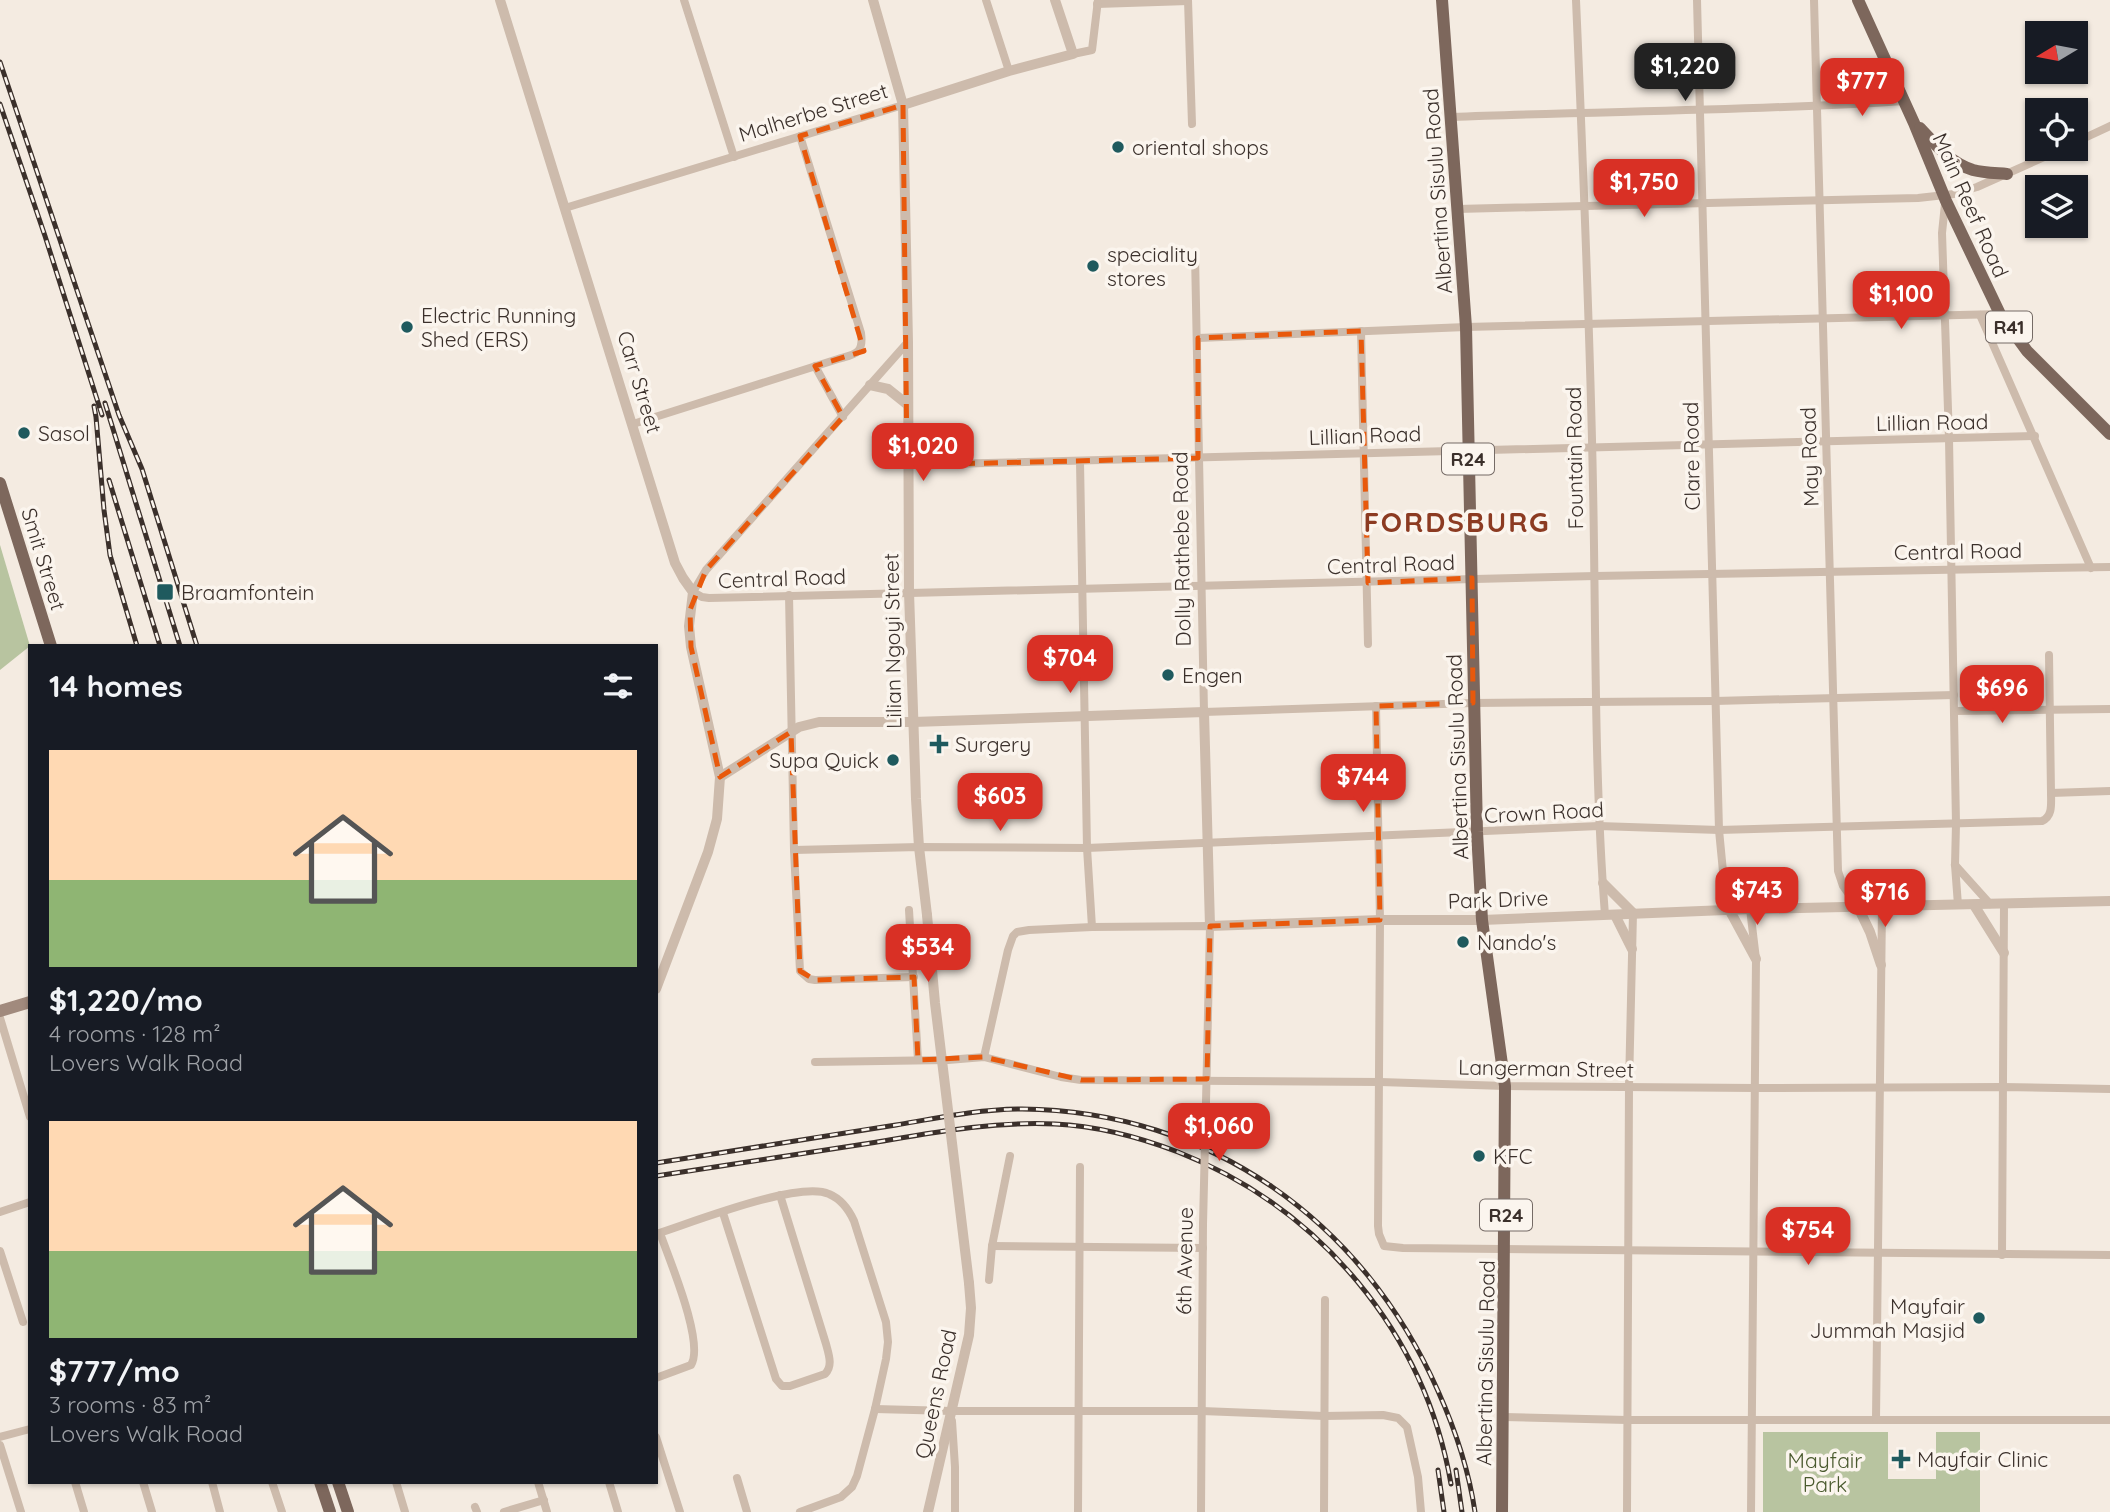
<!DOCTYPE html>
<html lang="en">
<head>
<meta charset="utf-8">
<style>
	body { margin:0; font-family:Quicksand,sans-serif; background:#20242c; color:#f1f3f6; height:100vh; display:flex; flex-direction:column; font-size:26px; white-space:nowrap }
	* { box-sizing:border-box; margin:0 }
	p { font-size:23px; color:#9ea1a6 }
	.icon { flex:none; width:38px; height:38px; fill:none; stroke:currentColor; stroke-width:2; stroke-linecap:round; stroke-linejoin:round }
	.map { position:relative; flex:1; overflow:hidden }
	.details { position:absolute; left:28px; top:644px; width:630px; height:840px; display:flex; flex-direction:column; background:#171b24; border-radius:0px; box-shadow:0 2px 5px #0004 }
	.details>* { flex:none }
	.needle { width:46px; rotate:260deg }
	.buttons { position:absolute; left:2025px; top:21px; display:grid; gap:14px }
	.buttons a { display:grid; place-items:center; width:63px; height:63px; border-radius:0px; background:#171b24; box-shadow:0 2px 5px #0004; font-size:35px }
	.price { position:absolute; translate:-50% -60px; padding:0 16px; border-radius:14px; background:#d93025; color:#fff; font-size:23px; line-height:46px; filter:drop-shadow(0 2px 4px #0008) }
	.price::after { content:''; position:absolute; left:50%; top:42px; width:21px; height:16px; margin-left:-10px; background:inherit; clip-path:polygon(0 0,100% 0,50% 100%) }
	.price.on { background:#222; color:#fff }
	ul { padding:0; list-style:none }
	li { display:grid; align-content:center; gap:14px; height:371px; padding:0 21px }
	li span { display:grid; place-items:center; height:217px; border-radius:0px; color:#555 }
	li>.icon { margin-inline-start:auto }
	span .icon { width:126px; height:126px; fill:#fffc; stroke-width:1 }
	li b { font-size:30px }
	h2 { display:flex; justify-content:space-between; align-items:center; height:84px; padding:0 21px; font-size:30px }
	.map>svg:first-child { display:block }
</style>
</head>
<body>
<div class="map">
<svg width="2110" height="1512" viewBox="0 0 2110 1512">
	<rect width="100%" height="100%" fill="#f4ebe1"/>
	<!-- green -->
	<g fill="#b8c4a0">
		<polygon points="0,545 30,646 0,670"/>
		<polygon points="1763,1432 1888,1432 1888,1479 1936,1479 1936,1432 1980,1432 1980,1512 1763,1512"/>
	</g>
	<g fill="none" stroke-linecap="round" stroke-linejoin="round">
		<!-- minor -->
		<g stroke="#cdbbac" stroke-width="8">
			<polyline points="684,0 734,157"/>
			<polyline points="986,0 1009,71"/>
			<polyline points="1188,0 1192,124"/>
			<path d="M 1576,0 C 1583,162 1590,324 1593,486 C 1596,629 1594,772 1605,915"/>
			<polyline points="1697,0 1719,830 1724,882 1730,911"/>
			<polyline points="1814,0 1838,871 1843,886 1858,907"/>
			<polyline points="1097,4 1188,1"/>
			<polyline points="1073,54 1092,50 1098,0"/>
			<path d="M 1451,117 C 1602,111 1754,111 1905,101"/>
			<polyline points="2076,142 2110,126"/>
			<polyline points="1945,204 1942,233 1949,439 1956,824 1955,865 1958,905"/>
			<polyline points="565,208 903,105"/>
			<polyline points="1457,209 1918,198 1954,194 1977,187 2062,149"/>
			<polyline points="1195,254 1204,712 1473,703 1715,701 1954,695"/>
			<polyline points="1980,315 2091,568"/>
			<polyline points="1361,331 1368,644"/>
			<polyline points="1198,338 1466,327 2000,314"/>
			<polyline points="908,342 706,570 693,592 702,597 709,598 1595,576 2110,567"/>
			<polyline points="815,366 843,417"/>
			<path d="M 633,424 L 838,359 C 855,354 864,354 861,333 L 800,136"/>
			<polyline points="1080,462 1087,848 1092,927"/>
			<polyline points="907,465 2035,436"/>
			<polyline points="789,595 794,850 800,971 809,979 815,980 914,977"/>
			<polyline points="1376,706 1380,920 1378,1226 1379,1234 1384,1246 1403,1248 2110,1255"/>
			<polyline points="1954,711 2110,709"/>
			<polyline points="2051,793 2110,791"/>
			<path d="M 794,850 L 919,847 L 1087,848 L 1599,826 L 1719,830 L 2042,821 C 2053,816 2051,804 2051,793 L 2049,655"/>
			<polyline points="1955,865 1990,904"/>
			<polyline points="1750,909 1756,959 1751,1512"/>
			<polyline points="909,910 918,1060"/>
			<polyline points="0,1018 30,1117"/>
			<polyline points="984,1057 1008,950 1013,936 1017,932 1029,930 1092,927 1210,926 1206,1102"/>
			<polyline points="815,1062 948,1060 984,1057 1061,1077 1081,1080 1380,1082 1505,1086 1755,1088 2002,1087 2110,1089"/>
			<polyline points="0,1212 30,1202"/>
			<path d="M 723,1213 L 776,1379 L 782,1386 L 790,1386 L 825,1374 C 833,1366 829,1355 826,1344 L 780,1195"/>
			<path d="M 656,1234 C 691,1223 799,1180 829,1194 C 841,1199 849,1210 854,1221 L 886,1322 L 888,1342 L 886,1359 L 875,1409 L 857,1476 L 852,1487 L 841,1497 L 800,1512"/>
			<polyline points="992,1246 1203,1248"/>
			<polyline points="0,1251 23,1322"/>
			<polyline points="2002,1255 2004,904"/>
			<polyline points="989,1280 992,1246 1010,1156"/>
			<path d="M 656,1378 L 691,1365 C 705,1343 669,1259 660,1233"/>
			<polyline points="875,1409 952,1411 1202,1411 1324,1416 1383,1415 1398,1418 1407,1427 1418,1477 1421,1512"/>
			<polyline points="1504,1417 1627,1420 2110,1420"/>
			<polyline points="1876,1419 1882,907"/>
			<polyline points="952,1421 955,1467 955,1512"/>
			<polyline points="0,1437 30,1429"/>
			<polyline points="656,1437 680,1512"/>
			<polyline points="0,1445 21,1512"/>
			<polyline points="737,1478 747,1512"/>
			<polyline points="75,1482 84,1512"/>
			<polyline points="143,1482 152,1512"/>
			<polyline points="212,1482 220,1512"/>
			<polyline points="272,1482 282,1512"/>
			<polyline points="396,1482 405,1512"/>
			<polyline points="538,1482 547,1512"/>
			<polyline points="609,1482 618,1512"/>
			<polyline points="475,1507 477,1512"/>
			<polyline points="504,1512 544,1500"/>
			<polyline points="1078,1512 1080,1167"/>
			<polyline points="1201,1512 1203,1224"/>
			<polyline points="1324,1512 1325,1300"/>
			<polyline points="1627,1512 1629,1086 1633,913"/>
		</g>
		<!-- tertiary -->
		<g stroke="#cdbbac" stroke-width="10">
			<polyline points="500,0 675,563 683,578 693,592 689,626 691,647 720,777 717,819 708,852 656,989"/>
			<polyline points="873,0 903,105 908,342 909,592 916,799 919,847 927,915"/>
			<polyline points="903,105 1009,71 1073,54 1055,0"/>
			<polyline points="870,385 888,389 908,405"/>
			<polyline points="720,777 799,727 819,722 913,722 1204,712 1210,926 1380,920 1482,920 1750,909 2110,901"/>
			<polyline points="1724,882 1750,909"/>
			<polyline points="1603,883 1633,913"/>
			<polyline points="1974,905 2004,953"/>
			<polyline points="1858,907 1870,932 1881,965"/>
			<polyline points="1730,911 1756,959"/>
			<polyline points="1615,915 1632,949"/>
			<polyline points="928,1512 969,1335 971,1308 969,1283"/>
		</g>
		<!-- secondary -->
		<polyline stroke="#a18a7d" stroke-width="12" points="0,1011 30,1002"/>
		<!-- primary -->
		<g stroke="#7d675c" stroke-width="12">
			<polyline points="1442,0 1466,327 1477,832 1482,920 1505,1086 1502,1512"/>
			<polyline points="1858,0 1914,123 1946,201 2000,314 2027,351 2110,434"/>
			<path d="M 1920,128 C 1936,145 1950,163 1973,170 C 1984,173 1996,173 2007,174"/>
			<polyline points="0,483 51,646"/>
			<polyline points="320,1482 330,1512"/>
			<polyline points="338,1482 348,1512"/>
		</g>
		<defs>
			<g id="rail">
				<polyline points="0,62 119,415 142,469 197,646"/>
				<polyline points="0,104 45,236 102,415"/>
				<polyline points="105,403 180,646"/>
				<polyline points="94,406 96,417 104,510 110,555 137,646"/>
				<polyline points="109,480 160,646"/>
				<path d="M 656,1163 C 736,1151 816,1137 896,1125 C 937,1118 980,1109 1022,1109 C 1210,1111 1363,1221 1438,1391 C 1455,1429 1469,1471 1475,1512"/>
				<path d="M 656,1176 C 728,1165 799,1154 871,1143 C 931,1133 993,1121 1055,1124 C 1097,1126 1139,1137 1178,1152 C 1320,1208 1425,1333 1451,1484"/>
				<polyline points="1438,1470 1444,1512"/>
				<polyline points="1456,1470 1462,1512"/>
			</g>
		</defs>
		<!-- rail casing -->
		<use href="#rail" stroke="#3b302b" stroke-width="5"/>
		<!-- rail -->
		<use href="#rail" stroke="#fbf5ee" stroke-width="2.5" stroke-dasharray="8" stroke-linecap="butt"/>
		<!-- minor-bridge -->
		<polyline stroke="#cdbbac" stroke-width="8" points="1203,1224 1206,1102"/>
		<!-- tertiary-bridge -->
		<polyline stroke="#cdbbac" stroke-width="10" points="927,915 935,1003 969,1283"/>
	</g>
	<!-- marked area -->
	<path fill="none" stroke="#e8590c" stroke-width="5" stroke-dasharray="14 9" stroke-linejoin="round" d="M 903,105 L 907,465 L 1198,458 L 1198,338 L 1361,331 L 1368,583 L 1472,578 L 1473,703 L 1376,706 L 1380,920 L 1210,926 L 1207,1079 L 1081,1080 L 984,1057 L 918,1060 L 914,977 L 815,980 L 800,971 L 791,732 L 720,777 L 691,647 L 690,610 L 706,570 L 843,417 L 815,366 L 864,351 L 800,136 Z"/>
	<!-- markers -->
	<g fill="#1f5a5e" stroke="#fbf5ee" stroke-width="2.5">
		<circle cx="1118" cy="147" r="7"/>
		<circle cx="1093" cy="266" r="7"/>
		<circle cx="407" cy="327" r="7"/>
		<circle cx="24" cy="433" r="7"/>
		<rect x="156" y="583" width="18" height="18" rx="3.5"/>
		<circle cx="1168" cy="675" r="7"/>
		<path d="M935.5 733.5h7v7h7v7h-7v7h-7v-7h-7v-7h7z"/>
		<circle cx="893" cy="760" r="7"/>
		<circle cx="1463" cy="942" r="7"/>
		<circle cx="1479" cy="1156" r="7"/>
		<circle cx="1979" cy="1318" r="7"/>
		<path d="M1897.5 1448.5h7v7h7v7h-7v7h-7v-7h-7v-7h7z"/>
	</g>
	<g text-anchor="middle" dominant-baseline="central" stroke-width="7" stroke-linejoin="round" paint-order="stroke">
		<!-- shield labels -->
		<g fill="#fbf5ee" stroke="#756b66" stroke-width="2">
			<rect x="1986" y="311.5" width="46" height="31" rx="5"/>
			<rect x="1442" y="443.5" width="52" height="31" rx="5"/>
			<rect x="1480" y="1199.5" width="52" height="31" rx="5"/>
		</g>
		<g font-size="19" font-weight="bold" fill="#3b302b">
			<text x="2009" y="327">R41</text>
			<text x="1468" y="459">R24</text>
			<text x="1506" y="1215">R24</text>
		</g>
		<!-- street labels -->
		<g font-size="21" fill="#3b302b" stroke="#fbf5ee">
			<text transform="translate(813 112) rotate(-17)">Malherbe Street</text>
			<text transform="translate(1437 191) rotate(-94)">Albertina Sisulu Road</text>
			<text transform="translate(1971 205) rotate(66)">Main Reef Road</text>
			<text transform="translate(640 382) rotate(73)">Carr Street</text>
			<text transform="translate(1932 422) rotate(-1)">Lillian Road</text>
			<text transform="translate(1365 435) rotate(-2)">Lillian Road</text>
			<text transform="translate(1691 456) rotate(-91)">Clare Road</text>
			<text transform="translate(1809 457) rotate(-92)">May Road</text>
			<text transform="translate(1574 458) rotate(-91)">Fountain Road</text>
			<text transform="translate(1181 549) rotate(-91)">Dolly Rathebe Road</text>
			<text transform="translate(1958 551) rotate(-1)">Central Road</text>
			<text transform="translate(44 559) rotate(73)">Smit Street</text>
			<text transform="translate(1391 564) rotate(-2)">Central Road</text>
			<text transform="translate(782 578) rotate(-2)">Central Road</text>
			<text transform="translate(892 641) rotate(-91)">Lilian Ngoyi Street</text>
			<text transform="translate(1457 757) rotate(-92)">Albertina Sisulu Road</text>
			<text transform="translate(1544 812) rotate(-3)">Crown Road</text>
			<text transform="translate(1498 899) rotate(-2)">Park Drive</text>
			<text transform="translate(1546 1068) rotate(1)">Langerman Street</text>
			<text transform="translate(1184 1261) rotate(-89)">6th Avenue</text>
			<text transform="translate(1485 1363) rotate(-89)">Albertina Sisulu Road</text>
			<text transform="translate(935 1394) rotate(-78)">Queens Road</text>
		</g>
		<!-- poi labels -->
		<g font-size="21" fill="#3b302b" stroke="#fbf5ee" text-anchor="start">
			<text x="1132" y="147">oriental shops</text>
			<text x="1107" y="254">speciality<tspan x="1107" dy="24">stores</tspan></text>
			<text x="421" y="315">Electric Running<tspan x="421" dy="24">Shed (ERS)</tspan></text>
			<text x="38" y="433">Sasol</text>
			<text x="181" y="592">Braamfontein</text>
			<text x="1182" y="675">Engen</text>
			<text x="955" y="744">Surgery</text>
			<text x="879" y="760" text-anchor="end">Supa Quick</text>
			<text x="1477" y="942">Nando's</text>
			<text x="1493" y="1156">KFC</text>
			<text x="1965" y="1306" text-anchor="end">Mayfair<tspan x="1965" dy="24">Jummah Masjid</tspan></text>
			<text x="1917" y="1459">Mayfair Clinic</text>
		</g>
		<!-- park labels -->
		<g font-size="21" fill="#4a5a2e" stroke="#fbf5ee">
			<text x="1825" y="1460">Mayfair<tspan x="1825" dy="24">Park</tspan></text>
		</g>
		<!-- district labels -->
		<g font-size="28" font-weight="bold" letter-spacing="2" fill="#8c3b22" stroke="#fbf5ee">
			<text x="1457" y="521">FORDSBURG</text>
		</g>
	</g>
</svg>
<div class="buttons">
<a><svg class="needle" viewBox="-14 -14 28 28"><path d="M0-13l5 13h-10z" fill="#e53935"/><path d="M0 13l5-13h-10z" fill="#9ea1a6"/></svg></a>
<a><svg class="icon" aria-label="locate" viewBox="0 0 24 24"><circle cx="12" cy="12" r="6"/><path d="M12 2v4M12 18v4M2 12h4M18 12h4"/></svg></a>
<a><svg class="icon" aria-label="layers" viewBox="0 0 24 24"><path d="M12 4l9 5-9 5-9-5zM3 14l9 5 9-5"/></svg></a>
</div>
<b class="price on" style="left:1685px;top:103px">$1,220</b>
<b class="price" style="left:1862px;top:118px">$777</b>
<b class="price" style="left:1644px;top:219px">$1,750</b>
<b class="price" style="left:1901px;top:331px">$1,100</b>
<b class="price" style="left:923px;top:483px">$1,020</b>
<b class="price" style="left:1070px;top:695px">$704</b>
<b class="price" style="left:2002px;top:725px">$696</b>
<b class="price" style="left:1363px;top:814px">$744</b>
<b class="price" style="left:1000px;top:833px">$603</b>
<b class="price" style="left:1757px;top:927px">$743</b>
<b class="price" style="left:1885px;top:929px">$716</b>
<b class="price" style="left:928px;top:984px">$534</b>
<b class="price" style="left:1219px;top:1163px">$1,060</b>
<b class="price" style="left:1808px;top:1267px">$754</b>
<section class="details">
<h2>14 homes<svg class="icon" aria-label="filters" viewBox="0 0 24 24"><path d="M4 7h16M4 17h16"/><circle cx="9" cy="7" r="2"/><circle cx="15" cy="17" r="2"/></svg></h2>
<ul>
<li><span style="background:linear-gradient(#ffd9b3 60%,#8fb573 0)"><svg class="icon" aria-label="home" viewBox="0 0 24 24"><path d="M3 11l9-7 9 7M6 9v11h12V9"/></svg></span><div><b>$1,220/mo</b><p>4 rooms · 128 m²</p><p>Lovers Walk Road</p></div></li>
<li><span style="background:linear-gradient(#ffd9b3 60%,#8fb573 0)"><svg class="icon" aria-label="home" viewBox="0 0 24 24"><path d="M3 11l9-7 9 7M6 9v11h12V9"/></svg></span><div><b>$777/mo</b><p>3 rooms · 83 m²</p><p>Lovers Walk Road</p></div></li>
</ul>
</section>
</div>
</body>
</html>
